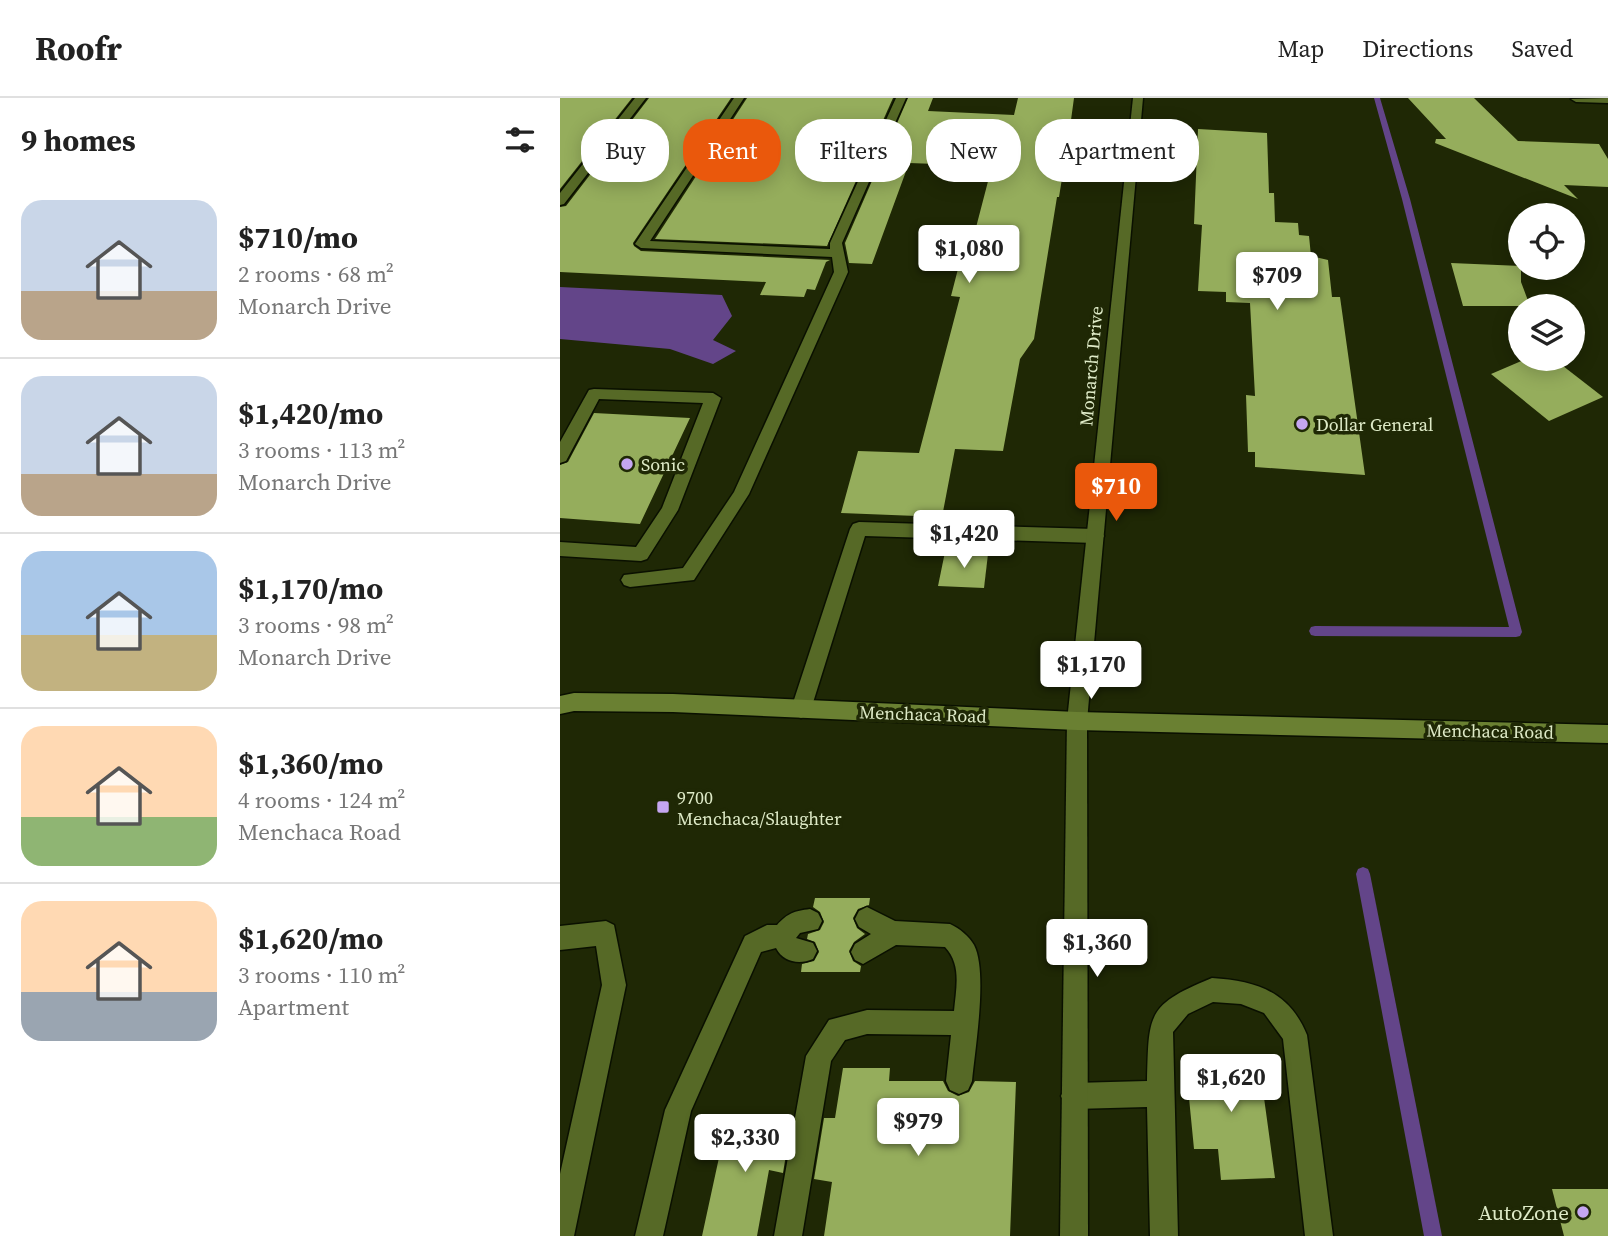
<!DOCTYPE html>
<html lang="en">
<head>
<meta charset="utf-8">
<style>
	body { margin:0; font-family:"Source Serif 4",serif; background:#f6f6f6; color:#222; height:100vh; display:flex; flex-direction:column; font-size:26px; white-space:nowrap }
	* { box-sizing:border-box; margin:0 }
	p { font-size:23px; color:#767676 }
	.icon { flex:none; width:38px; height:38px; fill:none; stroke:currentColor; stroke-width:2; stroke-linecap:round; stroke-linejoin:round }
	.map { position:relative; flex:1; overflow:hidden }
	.details { display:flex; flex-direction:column; background:#fff; width:560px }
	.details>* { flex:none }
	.hud { position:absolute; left:21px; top:21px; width:665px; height:63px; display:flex; gap:14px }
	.buttons { position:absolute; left:948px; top:105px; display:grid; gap:14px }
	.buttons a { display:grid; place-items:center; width:77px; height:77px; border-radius:50%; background:#fff; box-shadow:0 4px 18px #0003; font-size:35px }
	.price { position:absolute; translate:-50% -60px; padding:0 16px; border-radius:7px; background:#fff; color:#222; font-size:23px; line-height:46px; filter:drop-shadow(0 2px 4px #0008) }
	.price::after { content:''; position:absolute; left:50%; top:42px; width:21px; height:16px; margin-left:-10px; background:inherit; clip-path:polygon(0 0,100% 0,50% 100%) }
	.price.current { background:#ea580c; color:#fff }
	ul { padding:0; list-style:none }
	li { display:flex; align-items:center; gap:21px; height:175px; padding:0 21px }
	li+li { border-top:2px solid #e0e0e0 }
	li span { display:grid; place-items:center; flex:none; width:196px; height:140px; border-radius:21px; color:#555 }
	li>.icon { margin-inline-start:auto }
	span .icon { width:84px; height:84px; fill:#fffc; stroke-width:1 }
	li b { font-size:30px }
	h2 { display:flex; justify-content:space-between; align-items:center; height:84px; padding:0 21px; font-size:30px }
	.chip { padding:0 24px; border-radius:28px; background:#fff; box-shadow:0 4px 18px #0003; font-size:24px; line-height:63px }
	.chip.current { background:#ea580c; color:#fff }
	header { display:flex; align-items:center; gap:42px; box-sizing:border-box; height:98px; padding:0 35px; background:#fff; border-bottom:2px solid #e0e0e0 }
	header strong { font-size:33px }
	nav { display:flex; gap:38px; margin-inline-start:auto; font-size:24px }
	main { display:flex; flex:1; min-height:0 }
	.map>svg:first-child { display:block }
</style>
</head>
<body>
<header>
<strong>Roofr</strong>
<nav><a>Map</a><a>Directions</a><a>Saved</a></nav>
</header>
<main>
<section class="details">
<h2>9 homes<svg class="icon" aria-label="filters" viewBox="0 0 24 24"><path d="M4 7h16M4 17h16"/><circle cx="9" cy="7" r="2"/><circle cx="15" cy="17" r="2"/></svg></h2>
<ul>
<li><span style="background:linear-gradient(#c9d6e8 65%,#b9a48a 0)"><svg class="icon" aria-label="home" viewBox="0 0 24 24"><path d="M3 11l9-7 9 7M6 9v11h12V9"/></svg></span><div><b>$710/mo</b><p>2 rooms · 68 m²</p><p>Monarch Drive</p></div></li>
<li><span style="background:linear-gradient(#c9d6e8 70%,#b9a48a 0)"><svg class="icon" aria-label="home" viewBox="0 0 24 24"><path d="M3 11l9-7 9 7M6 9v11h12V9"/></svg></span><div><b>$1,420/mo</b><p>3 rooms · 113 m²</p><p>Monarch Drive</p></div></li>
<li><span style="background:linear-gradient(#a9c7e8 60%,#c2b280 0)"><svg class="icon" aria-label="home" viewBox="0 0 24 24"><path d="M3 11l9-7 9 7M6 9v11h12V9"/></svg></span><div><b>$1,170/mo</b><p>3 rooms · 98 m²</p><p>Monarch Drive</p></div></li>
<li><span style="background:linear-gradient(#ffd9b3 65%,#8fb573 0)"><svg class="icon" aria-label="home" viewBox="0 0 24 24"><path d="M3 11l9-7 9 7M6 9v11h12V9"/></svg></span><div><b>$1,360/mo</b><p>4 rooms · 124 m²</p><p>Menchaca Road</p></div></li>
<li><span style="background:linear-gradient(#ffd9b3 65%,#9aa5b1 0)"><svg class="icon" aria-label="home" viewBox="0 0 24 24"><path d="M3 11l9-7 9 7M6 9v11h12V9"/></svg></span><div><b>$1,620/mo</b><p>3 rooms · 110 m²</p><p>Apartment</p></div></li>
</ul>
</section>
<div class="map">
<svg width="1048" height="1138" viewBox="0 0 1048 1138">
	<rect width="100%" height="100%" fill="#1f2805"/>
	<!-- water -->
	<polygon fill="#634589" points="0,189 162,197 172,218 153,242 176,253 153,266 110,251 0,241"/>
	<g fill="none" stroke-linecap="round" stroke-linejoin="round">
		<!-- stream -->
		<g fill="#634589" fill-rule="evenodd">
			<polygon points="814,0 820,0 850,101 962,534 960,538 956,539 755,538 751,537 749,533 751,529 755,528 949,529 842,101"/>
			<polygon points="803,769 808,771 810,776 882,1138 864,1138 796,776 798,771"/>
		</g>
	</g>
	<!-- building -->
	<g fill="#95ad5c">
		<polygon points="0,0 72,0 0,91"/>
		<polygon points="89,0 171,0 73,145 74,148 81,153 270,162 266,164 255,192 247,191 244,199 200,197 206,184 0,174 0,109 6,108"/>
		<polygon points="187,0 333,0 267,148 95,141"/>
		<polygon points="348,0 373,0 368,13 454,17 458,0 514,0 511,22 517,23 509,62 505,62 499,99 497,99 474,241 460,261 443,353 395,351 382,419 281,415 298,353 359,355 400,199 391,198 406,140 413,141 432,68 349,65 312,166 289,165 285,145"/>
		<polygon points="848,0 914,0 958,43 1039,46 1048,61 1048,89 1004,87 1018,101 875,45 876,41 886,41"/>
		<polygon points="638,31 707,35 709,95 714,95 715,124 738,125 739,137 749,138 751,158 768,162 772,199 780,199 805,377 695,369 695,354 688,354 686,297 695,298 690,205 666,204 666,194 638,193 642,127 634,126"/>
		<polygon points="891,165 961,168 961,184 970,208 903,208"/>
		<polygon points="966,261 994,261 1043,299 989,323 931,276"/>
		<polygon points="34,315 130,320 80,426 0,420 0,367 8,364"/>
		<polygon points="385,454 428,456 424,490 378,488"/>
		<polygon points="255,800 310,800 309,807 298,811 293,820 297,830 305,836 294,844 289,853 293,863 301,868 300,874 241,874 242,866 254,863 259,854 255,844 247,841 248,836 260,832 264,824 260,814 253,809"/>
		<polygon points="698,956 715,1080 661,1082 658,1051 634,1051 625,959"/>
		<polygon points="283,970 330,970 329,983 383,983 388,993 398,998 409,994 415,983 456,984 450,1138 264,1138 272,1084 254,1081 264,1020 275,1020"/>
		<polygon points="168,1018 232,1019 223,1075 209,1072 197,1138 142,1138"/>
		<polygon points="992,1091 1048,1091 1048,1138 1004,1138"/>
	</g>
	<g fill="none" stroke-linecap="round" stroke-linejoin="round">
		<defs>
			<g id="service">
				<polygon points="75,0 86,0 4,106 0,107 0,95"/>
				<polygon points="174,0 184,0 90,143 270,151 270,145 336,0 346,0 282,145 288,174 189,396 134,482 70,489 64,487 61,482 64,477 123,470 174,394 274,174 272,159 81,150 75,146"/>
				<polygon points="34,291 153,295 161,300 118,412 87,461 81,463 0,458 0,444 76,449 102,410 143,305 39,301 6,363 0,365 0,344 29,292"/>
				<polygon points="299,424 535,431 541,433 544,438 541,443 535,445 305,438 251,611 248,617 241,620 234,617 231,611 290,431 293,426"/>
				<path d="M 307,809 L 335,823 L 390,826 C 399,830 409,838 414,847 C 428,874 415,951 412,983 L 408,992 L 399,996 L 390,992 L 386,983 L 391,937 L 307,936 L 285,942 L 271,963 L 242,1138 L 214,1138 L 246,958 L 269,922 L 307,912 L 394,913 C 396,890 402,867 385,849 L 336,847 L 303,866 L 295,862 L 291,854 L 295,846 L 311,836 L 299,829 L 295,821 L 299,813 Z"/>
				<path d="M 250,811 L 258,815 L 262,823 L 258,831 L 240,835 L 236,840 L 253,845 L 257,853 L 253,861 C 239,867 223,864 216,850 L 201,854 L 131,1013 L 103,1138 L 75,1138 L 105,1012 L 185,838 L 207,827 L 217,827 C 228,815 234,813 250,811 Z"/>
				<polygon points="46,823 54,827 66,887 14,1138 0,1138 0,1076 42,887 36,848 0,852 0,828"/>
				<path d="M 652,880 C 696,883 729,893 747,937 L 773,1138 L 745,1138 L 723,941 L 704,915 L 681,906 L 653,904 L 628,916 L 613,934 L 618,1138 L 590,1138 L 587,1009 L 514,1011 L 505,1007 L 501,998 L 505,989 L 514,985 L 587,983 C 589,916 586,907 652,880 Z"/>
			</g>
			<g id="minor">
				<polygon points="1048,0 1048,5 1016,4 1011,1"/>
				<polygon points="517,614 524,617 527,623 528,1138 500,1138 507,623 510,617"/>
			</g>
			<polygon id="tertiary" points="573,0 583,0 527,623 524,629 517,632 510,629 507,623"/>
			<polygon id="secondary" points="14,595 113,596 517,614 1048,627 1048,645 517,632 113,614 14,613 0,616 0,598"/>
		</defs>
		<!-- service casing -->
		<use href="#service" stroke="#0a1000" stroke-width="3"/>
		<!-- minor casing -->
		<use href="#minor" stroke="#0a1000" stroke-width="3"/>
		<!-- tertiary casing -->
		<use href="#tertiary" stroke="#0a1000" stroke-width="3"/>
		<!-- secondary casing -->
		<use href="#secondary" stroke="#0a1000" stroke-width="3"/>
		<!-- service -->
		<use href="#service" fill="#566926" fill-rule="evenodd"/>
		<!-- minor -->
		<use href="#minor" fill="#566926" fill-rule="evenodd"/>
		<!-- tertiary -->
		<use href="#tertiary" fill="#566926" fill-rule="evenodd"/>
		<!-- secondary -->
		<use href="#secondary" fill="#6a8032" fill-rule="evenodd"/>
	</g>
	<!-- markers -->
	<g fill="#c5a6f1" stroke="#1f2805" stroke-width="2.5">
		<circle cx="742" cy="326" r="7"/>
		<circle cx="67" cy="366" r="7"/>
		<rect x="96" y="702" width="14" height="14" rx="3.5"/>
		<circle cx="1023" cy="1114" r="7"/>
	</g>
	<g text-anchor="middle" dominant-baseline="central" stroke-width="7" stroke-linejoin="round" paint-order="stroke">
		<!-- street labels -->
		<g font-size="18" fill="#deeac7" stroke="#1f2805">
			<text transform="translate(531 268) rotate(-85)">Monarch Drive</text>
			<text transform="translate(363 616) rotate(2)">Menchaca Road</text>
			<text transform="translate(930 633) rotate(1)">Menchaca Road</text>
		</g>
		<!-- poi labels -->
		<g font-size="18" fill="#deeac7" stroke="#1f2805" text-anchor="start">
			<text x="756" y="326">Dollar General</text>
			<text x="81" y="366">Sonic</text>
			<text x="117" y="699">9700<tspan x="117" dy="21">Menchaca/Slaughter</tspan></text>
		</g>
		<!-- near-poi labels -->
		<g font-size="21" fill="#deeac7" stroke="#1f2805" text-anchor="end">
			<text x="1009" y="1114">AutoZone</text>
		</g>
	</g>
</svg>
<div class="buttons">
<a><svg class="icon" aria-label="locate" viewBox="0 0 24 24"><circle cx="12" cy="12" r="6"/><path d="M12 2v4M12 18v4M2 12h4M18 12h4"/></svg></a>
<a><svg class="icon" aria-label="layers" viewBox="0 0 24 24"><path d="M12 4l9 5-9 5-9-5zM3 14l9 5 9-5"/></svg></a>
</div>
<b class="price" style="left:409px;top:187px">$1,080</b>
<b class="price" style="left:717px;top:214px">$709</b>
<b class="price current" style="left:556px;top:425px">$710</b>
<b class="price" style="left:404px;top:472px">$1,420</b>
<b class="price" style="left:531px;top:603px">$1,170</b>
<b class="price" style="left:537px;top:881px">$1,360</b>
<b class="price" style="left:671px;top:1016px">$1,620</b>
<b class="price" style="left:358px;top:1060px">$979</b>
<b class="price" style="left:185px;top:1076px">$2,330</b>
<div class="hud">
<a class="chip">Buy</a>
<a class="chip current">Rent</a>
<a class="chip">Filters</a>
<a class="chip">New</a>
<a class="chip">Apartment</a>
</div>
</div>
</main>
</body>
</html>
